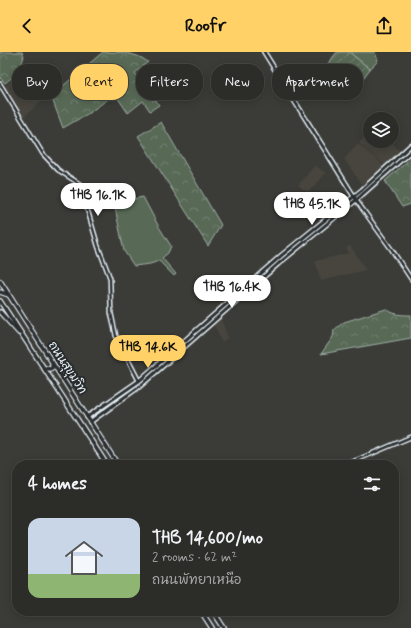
<!DOCTYPE html>
<html lang="en">
<head>
<meta charset="utf-8">
<style>
	body { margin:0; font-family:Mynerve,"Playpen Sans Thai",sans-serif; background:#383835; color:#f1f3f6; height:100vh; display:flex; flex-direction:column; font-size:15px; white-space:nowrap }
	* { box-sizing:border-box; margin:0 }
	p { font-size:13px; color:#a6a7a8 }
	.icon { flex:none; width:22px; height:22px; fill:none; stroke:currentColor; stroke-width:2; stroke-linecap:round; stroke-linejoin:round }
	.map { position:relative; flex:1; overflow:hidden }
	.drawer { position:absolute; left:12px; top:408px; width:387px; height:156px; display:flex; flex-direction:column; background:#2c2c29; border-radius:16px; box-shadow:0 2px 10px #0003,0 0 0 1px #484846 }
	.drawer>* { flex:none }
	.hud { position:absolute; left:12px; top:12px; width:387px; height:36px; display:flex; gap:8px }
	.tools { position:absolute; left:363px; top:60px; display:grid; gap:8px }
	.tools a { display:grid; place-items:center; width:36px; height:36px; border-radius:50%; background:#2c2c29; box-shadow:0 2px 10px #0003,0 0 0 1px #484846; font-size:20px }
	.price { position:absolute; translate:-50% -34px; padding:0 9px; border-radius:14px; background:#fff; color:#222; font-size:13px; line-height:26px; filter:drop-shadow(0 1px 2px #0008) }
	.price::after { content:''; position:absolute; left:50%; top:24px; width:12px; height:9px; margin-left:-6px; background:inherit; clip-path:polygon(0 0,100% 0,50% 100%) }
	.price.active { background:#ffd166; color:#111 }
	ul { padding:0; list-style:none }
	li { display:flex; align-items:center; gap:12px; height:100px; padding:0 16px }
	li span { display:grid; place-items:center; flex:none; width:112px; height:80px; border-radius:12px; color:#555 }
	li>.icon { margin-inline-start:auto }
	span .icon { width:48px; height:48px; fill:#fffc; stroke-width:1 }
	li b { font-size:17px }
	h2 { display:flex; justify-content:space-between; align-items:center; height:48px; padding:0 16px; font-size:17px }
	.tag { padding:0 14px; border-radius:16px; background:#2c2c29; box-shadow:0 2px 10px #0003,0 0 0 1px #484846; font-size:14px; line-height:36px }
	.tag.active { background:#ffd166; color:#111 }
	header { display:flex; justify-content:space-between; align-items:center; height:52px; padding:0 16px; background:#ffd166; color:#111; font-size:18px; font-weight:700 }
	.map>svg:first-child { display:block }
</style>
</head>
<body>
<header><svg class="icon" aria-label="back" viewBox="0 0 24 24"><path d="M15 5l-7 7 7 7"/></svg>Roofr<svg class="icon" aria-label="share" viewBox="0 0 24 24"><path d="M12 15V3M7 8l5-5 5 5M5 13v7h14v-7"/></svg></header>
<div class="map">
<svg width="411" height="576" viewBox="0 0 411 576">
	<defs>
		<pattern id="forest-crowns" width="20" height="18" patternUnits="userSpaceOnUse"><rect width="20" height="18" fill="#586b56"/><path d="M2 6a3 3 0 1 1 6 0M12 15a3 3 0 1 1 6 0" fill="none" stroke="#70816f"/></pattern>
		<pattern id="garden-furrows" width="10" height="10" patternUnits="userSpaceOnUse"><rect width="10" height="10" fill="#586b56"/><path d="M-1 1l2-2M0 10L10 0M9 11l2-2" fill="none" stroke="#70816f"/></pattern>
	</defs>
	<rect width="100%" height="100%" fill="#3b3b37"/>
	<filter id="ink" filterUnits="userSpaceOnUse"><feTurbulence type="fractalNoise" baseFrequency=".025" numOctaves="2"/><feDisplacementMap in="SourceGraphic" scale="8" xChannelSelector="R" yChannelSelector="G"/><feConvolveMatrix kernelMatrix="1 2 1 2 8 2 1 2 1" color-interpolation-filters="sRGB"/></filter>
	<g filter="url(#ink)">
		<!-- built -->
		<g fill="#47453d">
			<polygon points="28,13 51,40 23,66 4,35"/>
			<polygon points="370,79 370,89 391,89 400,100 384,113 376,105 359,91"/>
			<polygon points="358,92 376,106 383,114 362,133 344,107"/>
			<polygon points="315,113 326,121 315,134 307,140 298,133"/>
			<polygon points="350,193 366,218 321,229 315,209 349,201 346,196"/>
			<polygon points="221,267 228,285 222,291 214,273"/>
		</g>
		<!-- grass -->
		<g fill="#586b56" stroke="#a0aea7">
			<polygon points="349,0 375,0 378,9 370,17"/>
			<polygon points="143,145 159,175 171,194 168,201 162,206 176,222 174,224 159,209 150,212 134,214 124,199 114,151"/>
		</g>
		<!-- forest -->
		<g fill="url(#forest-crowns)" stroke="#a0aea7">
			<path d="M 0,0 L 22,0 L 24,4 C 21,17 15,24 5,31 L 0,26 Z"/>
			<path d="M 103,0 C 119,0 135,0 148,10 L 135,21 L 146,33 L 159,53 L 150,59 L 143,49 L 128,61 L 115,42 L 89,61 L 63,76 L 51,44 Z"/>
			<polygon points="161,70 221,173 208,194 138,84"/>
			<polygon points="411,106 411,152 402,155 385,129"/>
			<path d="M 386,257 C 394,263 402,263 411,263 L 411,286 L 321,302 L 333,285 L 334,278 L 344,270 Z"/>
		</g>
		<!-- garden -->
		<polygon fill="url(#garden-furrows)" stroke="#a0aea7" points="337,0 349,0 370,17 354,38 326,14"/>
		<g fill="none" stroke-linecap="round" stroke-linejoin="round">
			<defs>
				<g id="tertiary">
					<polyline points="0,32 43,102 58,118 80,132 81,136 98,194 110,226 111,261 116,284 139,329"/>
					<polyline points="356,148 392,198 411,227"/>
					<polyline points="345,413 411,385"/>
				</g>
				<g id="secondary">
					<polyline points="264,0 355,146"/>
					<polyline points="87,365 139,329 282,203 362,138 411,93"/>
					<polyline points="90,370 140,334 278,212 356,148 411,99"/>
				</g>
				<g id="trunk">
					<polyline points="0,229 118,413"/>
					<polyline points="0,240 9,243"/>
					<polyline points="0,249 107,413"/>
					<polyline points="0,260 19,281"/>
					<polyline points="44,316 50,317 52,316 52,312"/>
					<polyline points="201,559 212,576"/>
					<polyline points="213,559 224,576"/>
				</g>
			</defs>
			<!-- tertiary casing -->
			<use href="#tertiary" stroke="#e8f1f8" stroke-width="5.5"/>
			<!-- secondary casing -->
			<use href="#secondary" stroke="#e8f1f8" stroke-width="6"/>
			<!-- trunk casing -->
			<use href="#trunk" stroke="#e8f1f8" stroke-width="6"/>
			<!-- tertiary -->
			<use href="#tertiary" stroke="#2a2d2e" stroke-width="2.5"/>
			<!-- secondary -->
			<use href="#secondary" stroke="#2a2d2e" stroke-width="3"/>
			<!-- trunk -->
			<use href="#trunk" stroke="#2a2d2e" stroke-width="3.5"/>
		</g>
	</g>
	<g text-anchor="middle" dominant-baseline="central" stroke-width="4" stroke-linejoin="round" paint-order="stroke">
		<!-- street labels -->
		<g font-size="12" fill="#e8f1f8" stroke="#2a2d2e">
			<text transform="translate(67 316) rotate(57)">ถนนสุขุมวิท</text>
		</g>
	</g>
</svg>
<div class="tools">
<a><svg class="icon" aria-label="layers" viewBox="0 0 24 24"><path d="M12 4l9 5-9 5-9-5zM3 14l9 5 9-5"/></svg></a>
</div>
<b class="price" style="left:98px;top:165px">THB 16.1K</b>
<b class="price" style="left:312px;top:174px">THB 45.1K</b>
<b class="price" style="left:232px;top:257px">THB 16.4K</b>
<b class="price active" style="left:148px;top:317px">THB 14.6K</b>
<div class="hud">
<a class="tag">Buy</a>
<a class="tag active">Rent</a>
<a class="tag">Filters</a>
<a class="tag">New</a>
<a class="tag">Apartment</a>
</div>
<section class="drawer">
<h2>4 homes<svg class="icon" aria-label="filters" viewBox="0 0 24 24"><path d="M4 7h16M4 17h16"/><circle cx="9" cy="7" r="2"/><circle cx="15" cy="17" r="2"/></svg></h2>
<ul>
<li><span style="background:linear-gradient(#c9d6e8 70%,#8fb573 0)"><svg class="icon" aria-label="home" viewBox="0 0 24 24"><path d="M3 11l9-7 9 7M6 9v11h12V9"/></svg></span><div><b>THB 14,600/mo</b><p>2 rooms · 62 m²</p><p>ถนนพัทยาเหนือ</p></div></li>
</ul>
</section>
</div>
</body>
</html>
